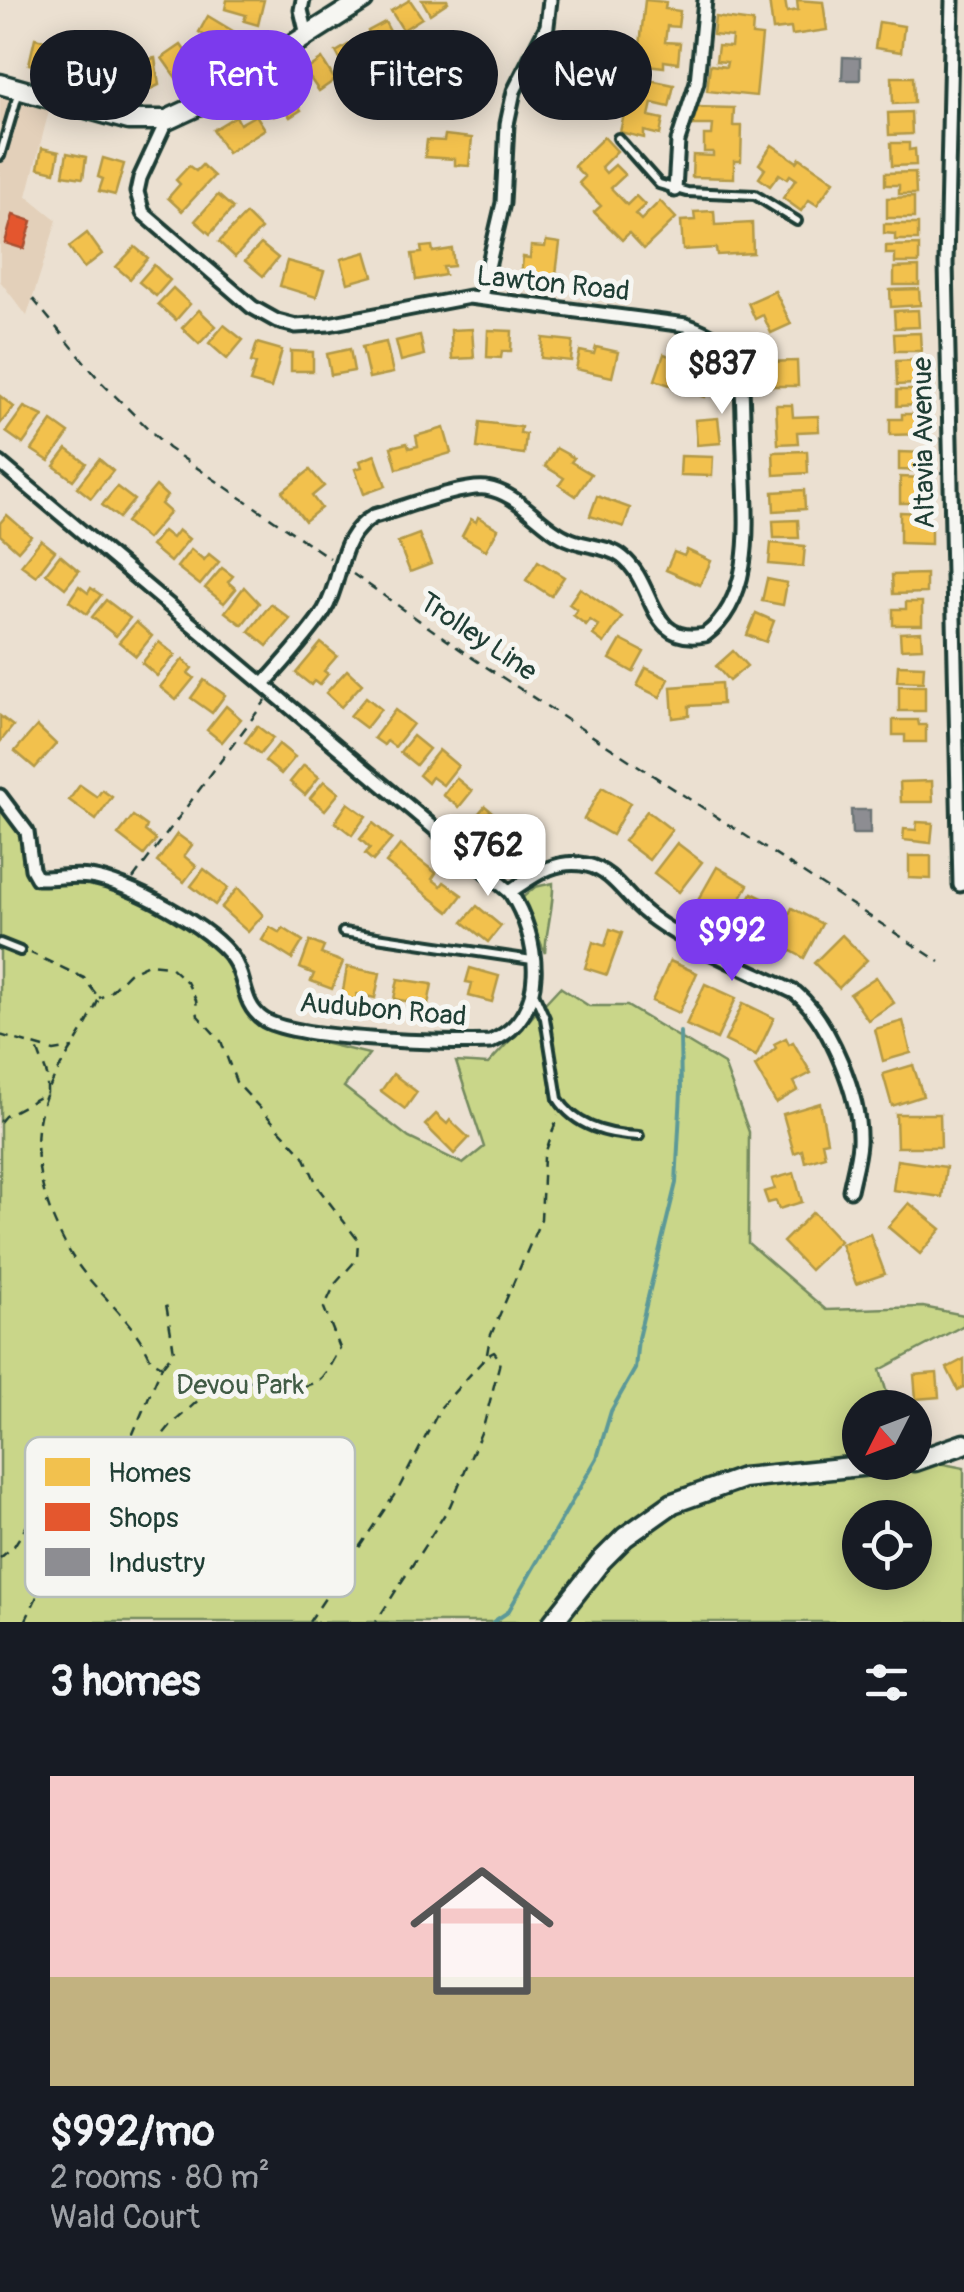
<!DOCTYPE html>
<html lang="en">
<head>
<meta charset="utf-8">
<style>
	body { margin:0; font-family:Pangolin,sans-serif; background:#242831; color:#f1f3f6; height:100vh; display:flex; flex-direction:column; font-size:38px; white-space:nowrap }
	* { box-sizing:border-box; margin:0 }
	p { font-size:32px; color:#9ea1a6 }
	.icon { flex:none; width:55px; height:55px; fill:none; stroke:currentColor; stroke-width:2; stroke-linecap:round; stroke-linejoin:round }
	.map { position:relative; height:1622px; overflow:hidden }
	.sheet { display:flex; flex-direction:column; background:#171b24; flex:1 }
	.sheet>* { flex:none }
	.guide { position:absolute; left:30px; top:30px; width:905px; height:90px; display:flex; gap:20px }
	.needle { width:65px; rotate:228deg }
	.tools { position:absolute; left:842px; top:1390px; display:grid; gap:20px }
	.tools a { display:grid; place-items:center; width:90px; height:90px; border-radius:50%; background:#171b24; box-shadow:0 5px 25px #0003; font-size:50px }
	.price { position:absolute; translate:-50% -85px; padding:0 22px; border-radius:20px; background:#fff; color:#222; font-size:32px; line-height:65px; filter:drop-shadow(0 2px 5px #0008) }
	.price::after { content:''; position:absolute; left:50%; top:60px; width:30px; height:22px; margin-left:-15px; background:inherit; clip-path:polygon(0 0,100% 0,50% 100%) }
	.price.active { background:#7c3aed; color:#fff }
	ul { padding:0; list-style:none }
	li { display:grid; align-content:center; gap:20px; height:530px; padding:0 50px }
	li+li { border-top:2px solid #363941 }
	li span { display:grid; place-items:center; height:310px; border-radius:0px; color:#555 }
	li>.icon { margin-inline-start:auto }
	span .icon { width:180px; height:180px; fill:#fffc; stroke-width:1 }
	li b { font-size:42px }
	h2 { display:flex; justify-content:space-between; align-items:center; height:120px; padding:0 50px; font-size:42px }
	.pill { padding:0 35px; border-radius:45px; background:#171b24; box-shadow:0 5px 25px #0003; font-size:35px; line-height:90px }
	.pill.active { background:#7c3aed; color:#fff }
	.map>svg:first-child { display:block }
</style>
</head>
<body>
<div class="map">
<svg width="964" height="1622" viewBox="0 0 964 1622">
	<rect width="100%" height="100%" fill="#ebe0d1"/>
	<filter id="ink" filterUnits="userSpaceOnUse"><feTurbulence type="fractalNoise" baseFrequency=".01" numOctaves="2"/><feDisplacementMap in="SourceGraphic" scale="20" xChannelSelector="R" yChannelSelector="G"/><feConvolveMatrix kernelMatrix="1 2 1 2 8 2 1 2 1" color-interpolation-filters="sRGB"/></filter>
	<g filter="url(#ink)">
		<!-- built -->
		<polygon fill="#e3d0ba" points="0,84 52,99 27,196 57,220 27,316 0,281"/>
		<!-- green -->
		<g fill="#c9d689" stroke="#748a5e" stroke-width="2.5" fill-rule="evenodd">
			<path d="M 0,796 L 21,821 L 37,878 L 75,876 L 157,902 L 235,961 L 248,1003 L 268,1030 L 369,1054 L 344,1087 L 409,1138 L 463,1164 L 484,1147 L 456,1062 L 488,1064 L 560,987 L 589,1006 L 627,1006 L 724,1064 L 749,1132 L 748,1243 L 826,1310 L 923,1307 L 964,1315 L 964,1325 L 880,1370 L 891,1407 L 860,1408 L 860,1462 L 915,1462 L 915,1432 L 920,1437 L 923,1460 L 964,1468 L 964,1622 L 0,1622 ZM 860,1518 L 915,1518 L 915,1572 L 860,1572 Z"/>
			<path d="M 553,883 C 554,907 546,929 545,953 L 522,898 L 535,887 Z"/>
		</g>
		<!-- homes -->
		<g fill="#f2c14e" stroke="#b39946" stroke-width="2.5">
			<polygon points="227,0 264,0 258,25 244,21 246,15 225,9"/>
			<polygon points="410,0 422,18 403,30 391,11"/>
			<polygon points="422,0 447,0 448,2 430,14"/>
			<polygon points="645,0 666,2 665,9 680,11 678,27 667,26 665,42 680,43 678,63 664,61 664,67 638,64"/>
			<polygon points="769,0 785,0 787,12 798,10 797,0 823,2 827,30 792,35 791,28 773,30"/>
			<polygon points="208,16 241,36 231,52 199,32"/>
			<polygon points="715,17 753,22 752,35 762,36 756,96 707,91 710,65 726,67 727,62 716,61 718,46 731,47 732,37 713,35"/>
			<polygon points="385,22 395,41 377,50 368,31"/>
			<polygon points="879,22 904,26 901,52 875,48"/>
			<polygon points="35,38 55,43 52,70 29,64"/>
			<polygon points="353,42 366,64 348,74 336,52"/>
			<polygon points="64,45 89,52 84,73 57,71"/>
			<polygon points="181,45 198,69 179,82 162,58"/>
			<polygon points="96,54 119,61 112,86 89,79"/>
			<polygon points="464,54 487,64 476,92 452,82"/>
			<polygon points="155,58 159,85 142,93 141,87 133,88 129,63"/>
			<polygon points="322,59 335,80 319,91 305,71"/>
			<polygon points="892,77 913,77 914,103 893,104"/>
			<polygon points="640,78 674,85 669,107 652,103 649,116 663,119 660,135 644,131 644,138 620,132 628,96 636,98"/>
			<polygon points="287,86 301,110 290,117 285,110 274,116 264,100"/>
			<polygon points="694,107 734,108 733,126 742,126 741,161 734,161 734,178 692,177 693,155 713,156 713,152 704,152 704,135 712,135 713,125 693,125"/>
			<polygon points="911,112 912,134 889,135 888,113"/>
			<polygon points="256,115 265,129 227,153 213,130 236,116 240,124"/>
			<polygon points="445,135 472,138 469,166 455,165 455,159 425,157 427,140 444,141"/>
			<polygon points="604,137 617,151 601,167 606,173 615,165 625,175 611,188 627,205 636,196 645,205 635,214 641,220 660,201 676,218 644,249 629,233 622,240 594,212 601,206 579,183 585,177 574,166"/>
			<polygon points="891,143 909,143 909,150 915,149 916,165 892,166"/>
			<polygon points="772,145 797,162 800,158 834,181 817,205 809,200 801,211 783,198 796,179 790,175 787,179 779,174 770,186 759,178 765,169 759,164"/>
			<polygon points="42,148 59,152 55,172 38,168"/>
			<polygon points="67,153 86,157 83,178 63,175"/>
			<polygon points="103,158 124,164 115,195 99,191 103,179 98,177"/>
			<polygon points="202,165 214,176 182,211 168,198 180,184 176,180 189,166 196,171"/>
			<polygon points="915,172 916,194 899,194 899,185 885,185 885,173"/>
			<polygon points="218,195 233,208 210,234 195,221"/>
			<polygon points="914,197 914,218 887,218 887,198"/>
			<polygon points="714,211 715,225 752,223 753,253 717,255 716,248 683,250 681,221 695,220 694,212"/>
			<polygon points="246,214 261,229 235,257 219,242"/>
			<polygon points="884,224 918,224 918,240 895,240 895,234 884,233"/>
			<polygon points="87,233 102,254 84,268 69,247"/>
			<polygon points="546,241 560,243 555,282 521,277 523,257 530,258 531,246 545,247"/>
			<polygon points="261,244 278,258 263,276 245,261"/>
			<polygon points="919,245 919,263 895,263 895,254 886,254 886,246"/>
			<polygon points="432,246 433,252 452,249 454,266 443,267 445,275 416,280 412,254 422,253 421,247"/>
			<polygon points="135,247 148,258 130,279 116,267"/>
			<polygon points="366,252 373,276 348,283 341,259"/>
			<polygon points="287,261 324,271 316,297 280,286"/>
			<polygon points="154,265 170,280 156,296 139,282"/>
			<polygon points="919,267 919,285 894,285 894,268"/>
			<polygon points="173,288 190,304 176,320 158,304"/>
			<polygon points="919,289 920,305 891,307 890,290"/>
			<polygon points="775,291 791,324 771,333 763,315 755,319 748,303"/>
			<polygon points="199,310 216,326 199,344 182,328"/>
			<polygon points="918,310 919,327 895,328 894,311"/>
			<polygon points="224,325 243,340 227,359 209,343"/>
			<polygon points="472,329 474,358 452,359 451,330"/>
			<polygon points="488,330 512,331 511,351 502,351 501,358 487,357"/>
			<polygon points="920,333 921,351 895,351 894,334"/>
			<polygon points="420,335 424,355 401,361 396,341"/>
			<polygon points="543,338 573,341 571,361 541,358"/>
			<polygon points="386,342 393,373 369,378 362,347"/>
			<polygon points="257,343 282,350 271,388 250,382 256,364 251,362"/>
			<polygon points="596,347 618,352 612,377 576,369 580,351 594,354"/>
			<polygon points="350,349 354,371 331,375 327,354"/>
			<polygon points="291,351 313,352 313,371 291,371"/>
			<polygon points="664,354 683,361 681,367 712,378 705,397 655,380"/>
			<polygon points="918,360 919,373 914,374 914,384 897,385 896,361"/>
			<polygon points="797,361 798,386 773,386 773,375 766,375 765,362"/>
			<polygon points="897,390 919,390 920,405 897,406"/>
			<polygon points="0,396 14,407 0,424"/>
			<polygon points="776,405 792,405 793,417 818,416 819,431 797,432 798,443 778,444"/>
			<polygon points="24,407 43,416 23,444 6,432"/>
			<polygon points="902,414 922,414 923,434 890,435 890,419 902,419"/>
			<polygon points="718,418 721,443 697,445 695,420"/>
			<polygon points="52,421 69,433 49,461 32,450"/>
			<polygon points="480,422 521,427 520,433 526,434 524,454 477,448"/>
			<polygon points="444,428 451,453 397,469 391,447 407,443 409,448 418,446 416,436"/>
			<polygon points="556,448 574,458 571,462 591,474 576,496 559,485 564,478 545,466"/>
			<polygon points="67,449 86,463 73,480 54,466"/>
			<polygon points="807,451 808,473 774,475 773,452"/>
			<polygon points="899,452 926,453 926,471 899,470"/>
			<polygon points="375,455 386,486 364,494 355,469 362,467 360,461"/>
			<polygon points="681,456 713,457 712,476 680,475"/>
			<polygon points="99,459 113,471 91,498 77,487"/>
			<polygon points="310,470 324,486 312,496 321,508 305,521 282,492"/>
			<polygon points="900,477 924,478 928,503 900,503"/>
			<polygon points="156,486 167,496 161,504 170,512 147,539 126,522"/>
			<polygon points="117,487 134,500 119,518 102,505"/>
			<polygon points="804,490 805,509 774,511 773,492"/>
			<polygon points="597,496 630,508 624,527 590,516"/>
			<polygon points="900,512 921,513 921,526 931,526 931,544 900,543"/>
			<polygon points="7,515 31,536 18,551 0,535 0,523"/>
			<polygon points="478,517 498,529 486,550 462,536 471,519 476,522"/>
			<polygon points="798,520 799,538 774,538 773,521"/>
			<polygon points="178,530 189,539 170,562 151,546 163,531 172,538"/>
			<polygon points="419,534 431,564 410,572 398,542"/>
			<polygon points="41,540 55,551 36,576 21,565"/>
			<polygon points="771,543 805,546 803,567 769,564"/>
			<polygon points="191,549 204,560 209,554 219,562 200,585 177,567"/>
			<polygon points="687,550 711,561 700,585 666,570 674,552 684,556"/>
			<polygon points="60,555 79,571 65,588 46,573"/>
			<polygon points="538,561 564,577 551,596 526,580"/>
			<polygon points="222,568 233,576 228,582 236,589 224,603 205,588"/>
			<polygon points="926,574 926,593 893,594 892,575"/>
			<polygon points="767,579 787,583 783,605 762,601"/>
			<polygon points="79,586 88,593 91,588 101,595 87,614 69,601"/>
			<polygon points="244,587 259,603 242,625 225,612"/>
			<polygon points="580,588 622,617 604,643 593,635 599,626 590,620 586,625 573,615 577,610 569,604"/>
			<polygon points="106,600 130,618 116,636 92,617"/>
			<polygon points="906,602 922,602 922,625 893,625 893,609 906,609"/>
			<polygon points="271,604 290,619 267,646 249,631"/>
			<polygon points="756,613 774,621 766,642 747,635"/>
			<polygon points="136,622 152,636 136,656 119,642"/>
			<polygon points="921,632 922,648 901,649 900,633"/>
			<polygon points="621,640 644,652 633,672 610,659"/>
			<polygon points="159,642 175,655 157,676 142,663"/>
			<polygon points="321,643 337,656 324,671 328,674 319,685 314,681 311,685 296,673"/>
			<polygon points="733,651 747,666 729,681 716,666"/>
			<polygon points="183,659 192,668 188,673 194,678 176,700 160,687"/>
			<polygon points="898,665 924,666 923,682 897,681"/>
			<polygon points="646,668 669,679 660,697 637,686"/>
			<polygon points="347,670 362,684 341,707 326,693"/>
			<polygon points="204,680 225,695 212,713 191,698"/>
			<polygon points="721,683 722,704 689,706 689,716 673,718 671,687"/>
			<rect x="899" y="686" width="26" height="25"/>
			<polygon points="366,697 381,709 366,728 350,716"/>
			<polygon points="226,706 241,719 222,742 207,730"/>
			<polygon points="395,710 413,724 395,747 387,741 384,745 374,738"/>
			<polygon points="0,716 13,726 0,742"/>
			<polygon points="893,720 918,720 919,725 926,725 926,742 905,742 905,735 893,735"/>
			<polygon points="37,726 56,744 35,768 15,751"/>
			<polygon points="257,726 273,738 260,754 245,742"/>
			<polygon points="413,736 429,749 416,765 400,752"/>
			<polygon points="279,744 295,757 281,774 265,761"/>
			<polygon points="439,750 458,766 443,785 432,777 428,783 419,775"/>
			<polygon points="304,765 319,777 305,795 290,782"/>
			<polygon points="456,778 472,791 459,807 443,795"/>
			<polygon points="324,781 339,793 325,810 310,798"/>
			<polygon points="932,781 933,802 901,802 900,782"/>
			<polygon points="80,785 97,797 102,790 112,797 96,820 69,800"/>
			<polygon points="602,787 630,803 612,835 584,819"/>
			<polygon points="348,803 366,816 352,835 335,822"/>
			<polygon points="485,806 506,824 493,840 471,822"/>
			<polygon points="647,811 672,830 649,860 624,841"/>
			<polygon points="133,816 147,826 145,831 156,840 144,855 118,835"/>
			<polygon points="917,822 933,823 931,843 903,840 904,829 916,830"/>
			<polygon points="373,823 392,839 373,861 365,854 370,848 360,839"/>
			<polygon points="177,834 192,845 184,856 196,866 184,882 157,862"/>
			<polygon points="677,843 702,862 679,892 654,873"/>
			<polygon points="400,845 436,873 432,879 441,886 444,882 462,895 449,912 386,863"/>
			<polygon points="909,856 931,856 931,879 909,878"/>
			<polygon points="717,867 748,885 728,921 696,904"/>
			<polygon points="204,869 228,888 215,905 191,886"/>
			<polygon points="238,888 263,915 248,932 221,908"/>
			<polygon points="752,893 783,908 767,941 736,926"/>
			<polygon points="477,906 501,926 488,942 463,922"/>
			<polygon points="792,908 822,924 804,958 775,942"/>
			<polygon points="270,927 280,933 283,928 303,941 292,959 262,940"/>
			<polygon points="610,929 622,933 607,975 585,968 593,942 605,946"/>
			<polygon points="842,935 867,960 839,988 814,963"/>
			<polygon points="310,941 324,947 321,954 343,962 332,989 311,981 314,974 300,968"/>
			<polygon points="670,961 697,973 679,1013 652,1001"/>
			<polygon points="347,967 380,973 375,998 357,994 356,1000 342,997"/>
			<polygon points="470,968 499,976 492,1002 469,996 472,983 466,982"/>
			<polygon points="876,977 894,1003 868,1020 850,994"/>
			<polygon points="398,979 432,984 428,1005 394,999"/>
			<polygon points="705,984 736,998 717,1039 686,1025"/>
			<polygon points="743,1003 774,1018 756,1056 725,1041"/>
			<polygon points="903,1021 911,1053 883,1061 875,1029"/>
			<polygon points="786,1038 789,1044 793,1042 811,1073 794,1082 798,1090 776,1103 755,1066 776,1048 774,1044"/>
			<polygon points="913,1065 923,1096 892,1106 883,1074"/>
			<polygon points="393,1074 417,1092 405,1109 381,1091"/>
			<polygon points="820,1103 827,1141 822,1142 825,1156 805,1162 802,1150 794,1153 783,1114"/>
			<polygon points="436,1114 447,1124 450,1120 469,1138 454,1154 425,1125"/>
			<polygon points="896,1114 940,1114 941,1147 897,1147"/>
			<polygon points="897,1160 946,1167 942,1197 893,1190"/>
			<polygon points="794,1173 802,1202 779,1209 776,1201 768,1203 764,1192 775,1189 772,1179"/>
			<polygon points="909,1203 941,1229 920,1254 888,1227"/>
			<polygon points="813,1212 840,1241 810,1270 783,1242"/>
			<polygon points="870,1234 885,1274 856,1284 841,1244"/>
			<polygon points="964,1359 964,1387 958,1390 947,1368"/>
			<polygon points="937,1373 939,1397 916,1399 914,1375"/>
		</g>
		<!-- shops -->
		<polygon fill="#e4572e" stroke="#a94f30" stroke-width="2.5" points="13,215 32,221 24,249 5,243"/>
		<!-- industry -->
		<g fill="#8d8d92" stroke="#6c7576" stroke-width="2.5">
			<polygon points="843,57 860,58 860,80 842,80"/>
			<polygon points="851,810 870,810 870,834 852,834"/>
		</g>
		<g fill="none" stroke-linecap="round" stroke-linejoin="round">
			<!-- stream -->
			<polyline stroke="#5c9998" stroke-width="4" points="493,1622 508,1612 597,1458 611,1411 635,1369 638,1338 676,1183 681,1092 680,1032"/>
			<defs>
				<g id="lane">
					<polyline points="618,138 659,184 687,192 755,195 797,221"/>
					<polyline points="0,156 19,91"/>
					<polyline points="343,932 532,960"/>
					<polyline points="0,943 20,951"/>
					<path d="M 534,993 L 545,1018 L 558,1099 C 575,1126 608,1135 639,1136"/>
				</g>
				<g id="street">
					<polyline points="303,0 301,10 307,35"/>
					<polyline points="952,0 946,264 960,885"/>
					<path d="M 167,120 L 140,178 L 137,192 L 143,213 L 252,307 L 277,321 L 296,326 L 329,324 L 469,297 L 686,325 C 709,333 732,345 741,369 C 743,397 743,426 744,454 C 745,512 758,596 705,635 C 647,646 656,583 622,557 C 608,546 588,547 571,540 C 540,528 520,493 486,488 C 462,485 400,509 374,516 C 336,537 344,578 324,611 C 307,637 285,660 264,684"/>
					<polyline points="675,190 678,141 697,82 705,0"/>
					<polyline points="481,297 503,203 507,124 514,91 547,26 550,0"/>
					<path d="M 0,463 L 510,892 C 540,937 551,1017 490,1042 C 449,1044 293,1040 263,1019 C 241,1003 247,979 233,959 C 212,927 128,882 90,877 C 72,874 55,879 37,878 L 32,869 L 27,832 L 0,796"/>
					<path d="M 510,892 C 535,875 556,858 587,865 C 612,870 627,898 646,913 C 682,943 752,971 796,993 C 830,1022 861,1098 859,1143 C 858,1159 853,1175 850,1190"/>
				</g>
				<g id="secondary">
					<polyline points="0,84 129,120 167,120 193,108 363,0"/>
					<polyline points="915,1461 964,1444"/>
					<polyline points="553,1622 601,1561 625,1537 673,1503 743,1478 900,1462"/>
				</g>
			</defs>
			<!-- lane casing -->
			<use href="#lane" stroke="#1f3d34" stroke-width="14"/>
			<!-- street casing -->
			<use href="#street" stroke="#1f3d34" stroke-width="19"/>
			<!-- secondary casing -->
			<use href="#secondary" stroke="#1f3d34" stroke-width="25"/>
			<!-- path -->
			<g stroke="#1f3d34" stroke-width="2.5" stroke-dasharray="10 8" stroke-linecap="butt">
				<polyline points="33,299 101,382 168,448 330,558"/>
				<polyline points="353,574 474,659 940,962"/>
				<polyline points="133,879 266,700"/>
				<polyline points="0,1035 54,1051 73,1048"/>
				<polyline points="0,1122 5,1116 47,1093 47,1075 37,1048"/>
				<polyline points="487,1354 490,1337 541,1219 544,1157 558,1115"/>
				<polyline points="163,1365 174,1351 166,1304"/>
				<path d="M 0,1558 L 14,1546 L 33,1516 L 68,1492 L 83,1469 L 92,1466 L 108,1482 L 125,1480 L 170,1426 L 225,1376 C 251,1379 302,1398 322,1377 C 329,1369 334,1357 340,1348 L 324,1308 L 335,1284 L 357,1259 L 358,1240 L 319,1189 L 304,1156 L 236,1082 L 221,1041 L 198,1016 L 196,1000 L 187,982 L 169,966 L 148,964 L 129,973 L 108,994 L 99,998"/>
				<path d="M 25,1622 L 47,1575 L 104,1479 L 123,1457 L 162,1366 L 151,1360 C 134,1319 95,1293 72,1256 C 43,1208 25,1146 47,1093 C 61,1060 86,1032 99,998 L 84,978 L 31,953"/>
				<polyline points="309,1622 399,1488 441,1407 487,1356 494,1352 500,1360 499,1366 483,1428 450,1506 376,1622"/>
			</g>
			<!-- lane -->
			<use href="#lane" stroke="#f6f6f2" stroke-width="6"/>
			<!-- street -->
			<use href="#street" stroke="#f6f6f2" stroke-width="11"/>
			<!-- secondary -->
			<use href="#secondary" stroke="#f6f6f2" stroke-width="18"/>
		</g>
	</g>
	<g text-anchor="middle" dominant-baseline="central" stroke-width="10" stroke-linejoin="round" paint-order="stroke">
		<!-- street labels -->
		<g font-size="28" fill="#1f3d34" stroke="#f6f6f2">
			<text transform="translate(553 284) rotate(6)">Lawton Road</text>
			<text transform="translate(924 443) rotate(-91)">Altavia Avenue</text>
			<text transform="translate(478 637) rotate(34)">Trolley Line</text>
			<text transform="translate(383 1010) rotate(5)">Audubon Road</text>
		</g>
		<!-- park labels -->
		<g font-size="28" fill="#415c45" stroke="#f6f6f2">
			<text x="240" y="1385">Devou Park</text>
		</g>
	</g>
	<!-- legend -->
	<rect x="25" y="1437" width="330" height="160" rx="15" fill="#f6f6f2" stroke="#b6beb9" stroke-width="2.5"/>
	<rect x="45" y="1458" width="45" height="28" fill="#f2c14e"/>
	<rect x="45" y="1503" width="45" height="28" fill="#e4572e"/>
	<rect x="45" y="1548" width="45" height="28" fill="#8d8d92"/>
	<g font-size="28" fill="#1f3d34">
		<text x="108" y="1482">Homes</text>
		<text x="108" y="1527">Shops</text>
		<text x="108" y="1572">Industry</text>
	</g>
</svg>
<div class="tools">
<a><svg class="needle" viewBox="-14 -14 28 28"><path d="M0-13l5 13h-10z" fill="#e53935"/><path d="M0 13l5-13h-10z" fill="#9ea1a6"/></svg></a>
<a><svg class="icon" aria-label="locate" viewBox="0 0 24 24"><circle cx="12" cy="12" r="6"/><path d="M12 2v4M12 18v4M2 12h4M18 12h4"/></svg></a>
</div>
<b class="price" style="left:722px;top:417px">$837</b>
<b class="price" style="left:488px;top:899px">$762</b>
<b class="price active" style="left:732px;top:984px">$992</b>
<div class="guide">
<a class="pill">Buy</a>
<a class="pill active">Rent</a>
<a class="pill">Filters</a>
<a class="pill">New</a>
</div>
</div>
<section class="sheet">
<h2>3 homes<svg class="icon" aria-label="filters" viewBox="0 0 24 24"><path d="M4 7h16M4 17h16"/><circle cx="9" cy="7" r="2"/><circle cx="15" cy="17" r="2"/></svg></h2>
<ul>
<li><span style="background:linear-gradient(#f6c9c9 65%,#c2b280 0)"><svg class="icon" aria-label="home" viewBox="0 0 24 24"><path d="M3 11l9-7 9 7M6 9v11h12V9"/></svg></span><div><b>$992/mo</b><p>2 rooms · 80 m²</p><p>Wald Court</p></div></li>
</ul>
</section>
</body>
</html>
